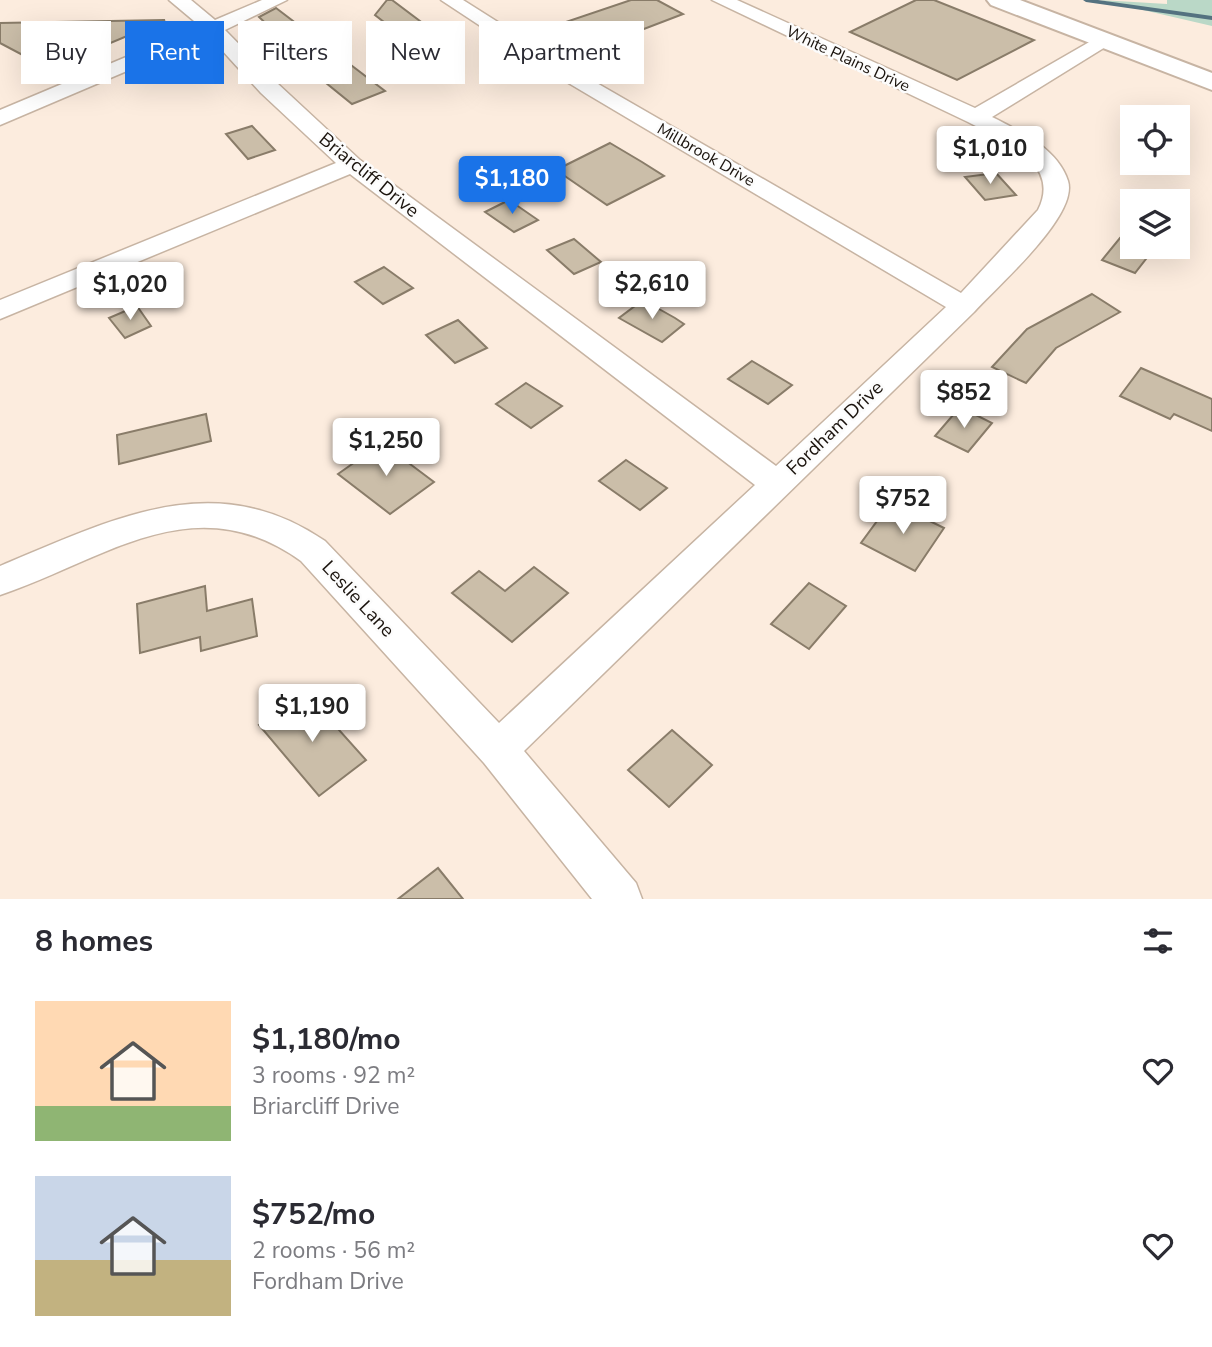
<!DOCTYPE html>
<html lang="en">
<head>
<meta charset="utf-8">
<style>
	body { margin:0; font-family:"Nunito Sans",sans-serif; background:#f7f7f7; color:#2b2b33; height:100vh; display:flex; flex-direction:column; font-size:26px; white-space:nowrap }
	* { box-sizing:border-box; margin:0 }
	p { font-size:23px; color:#7c7c81 }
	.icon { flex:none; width:38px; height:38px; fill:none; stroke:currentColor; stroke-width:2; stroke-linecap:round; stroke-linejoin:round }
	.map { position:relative; height:899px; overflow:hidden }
	.drawer { display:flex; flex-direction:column; background:#fff; flex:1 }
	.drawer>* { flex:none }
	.guide { position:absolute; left:21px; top:21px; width:700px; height:63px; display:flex; gap:14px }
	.buttons { position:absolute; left:1120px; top:105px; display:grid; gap:14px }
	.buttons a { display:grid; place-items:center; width:70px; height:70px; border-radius:0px; background:#fff; box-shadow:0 7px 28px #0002; font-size:35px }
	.price { position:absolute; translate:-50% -60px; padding:0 16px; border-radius:7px; background:#fff; color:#222; font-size:23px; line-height:46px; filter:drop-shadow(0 2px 4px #0008) }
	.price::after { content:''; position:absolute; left:50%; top:42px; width:21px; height:16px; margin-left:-10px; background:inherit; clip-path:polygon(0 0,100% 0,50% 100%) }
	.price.current { background:#1a73e8; color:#fff }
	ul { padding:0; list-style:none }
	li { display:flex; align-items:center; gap:21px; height:175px; padding:0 35px }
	li span { display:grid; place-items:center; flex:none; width:196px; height:140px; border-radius:0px; color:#555 }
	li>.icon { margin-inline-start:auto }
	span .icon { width:84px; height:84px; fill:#fffc; stroke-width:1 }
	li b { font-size:30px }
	h2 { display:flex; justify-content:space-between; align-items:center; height:84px; padding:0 35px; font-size:30px }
	.chip { padding:0 24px; border-radius:0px; background:#fff; box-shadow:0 7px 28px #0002; font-size:24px; line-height:63px }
	.chip.current { background:#1a73e8; color:#fff }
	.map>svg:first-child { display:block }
</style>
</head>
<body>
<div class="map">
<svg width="1212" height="899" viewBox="0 0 1212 899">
	<rect width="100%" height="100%" fill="#fcecde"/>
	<!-- green -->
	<polygon fill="#bad8c7" points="1100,0 1167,4 1167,0 1212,0 1212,26"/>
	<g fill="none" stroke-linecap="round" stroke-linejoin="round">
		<!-- stream -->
		<polygon fill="#547280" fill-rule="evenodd" points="1083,0 1098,0 1212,16 1212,20 1086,2"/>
	</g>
	<!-- building -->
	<g fill="#cbbea9" stroke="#897c69" stroke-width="2">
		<polygon points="387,0 392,0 461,52 434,61 375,15"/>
		<polygon points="631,0 657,0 683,14 584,52 548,28"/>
		<polygon points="916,0 934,0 1034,40 957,80 850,32"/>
		<polygon points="276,8 385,91 352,104 310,70 314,69 259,17"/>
		<polygon points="165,20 49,69 0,43 0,23"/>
		<polygon points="252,126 275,150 248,159 226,134"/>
		<polygon points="610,143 642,162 664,176 607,205 556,170"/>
		<polygon points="996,173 1016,195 985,200 965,177"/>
		<polygon points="509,200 538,220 514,232 485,212"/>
		<polygon points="1120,238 1132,242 1132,247 1153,250 1135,273 1102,260"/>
		<polygon points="574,239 601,262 574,274 547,250"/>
		<polygon points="384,267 413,288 383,304 355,282"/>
		<polygon points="1092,294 1120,312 1056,348 1026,383 992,367 1027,329"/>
		<polygon points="643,300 675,318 684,324 662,342 619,318"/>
		<polygon points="137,306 151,326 125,338 109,318"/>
		<polygon points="458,320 487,348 455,363 426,335"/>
		<polygon points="752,361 792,385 768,404 728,379"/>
		<polygon points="1141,368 1212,399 1212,431 1174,414 1170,419 1120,396"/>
		<polygon points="526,383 562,406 531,428 496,404"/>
		<polygon points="960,407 992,423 968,452 935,436"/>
		<polygon points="206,414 211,441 119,464 117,435"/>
		<polygon points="382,443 434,482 390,514 338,474"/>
		<polygon points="626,460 667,488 640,510 599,481"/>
		<polygon points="891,502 944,528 915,571 861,543"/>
		<polygon points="534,567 568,593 512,642 452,593 479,571 505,591"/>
		<polygon points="809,583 846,606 809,649 771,624"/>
		<polygon points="205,586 207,611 252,599 257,636 201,651 200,637 140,653 137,604"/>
		<polygon points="305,692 366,760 319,796 259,725"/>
		<polygon points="672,730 712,765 669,807 628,770"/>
		<polygon points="438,868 463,899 398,899"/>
	</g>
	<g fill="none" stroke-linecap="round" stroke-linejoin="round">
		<defs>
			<path id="street" d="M 169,0 L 191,0 L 215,20 L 262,0 L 287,0 L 225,30 L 277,83 L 360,160 L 776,466 L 946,307 L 555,75 L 441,0 L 463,0 L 569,67 L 961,293 L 1038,210 C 1062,163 1003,140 968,122 L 712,0 L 737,0 L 975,108 L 1098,37 L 1112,37 L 1115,41 L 992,117 C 1020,131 1058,149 1068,181 C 1079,216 996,287 974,312 L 524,751 L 636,883 L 642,899 L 592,899 L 484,763 L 301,561 C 194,484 104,560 0,595 L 0,566 C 111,520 214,465 325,541 L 499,723 L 755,485 L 350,174 L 0,319 L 0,300 L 336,163 L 261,93 L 209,36 L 0,125 L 0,110 L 200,26 Z"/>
			<polygon id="secondary" points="987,0 1020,0 1212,73 1212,90 991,5"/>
		</defs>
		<!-- street casing -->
		<use href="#street" stroke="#c7b4a3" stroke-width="3"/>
		<!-- secondary casing -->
		<use href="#secondary" stroke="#c7b4a3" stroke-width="4"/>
		<!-- street -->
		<use href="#street" fill="#fff" fill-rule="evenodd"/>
		<!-- secondary -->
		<use href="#secondary" fill="#fff" fill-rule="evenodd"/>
	</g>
	<g text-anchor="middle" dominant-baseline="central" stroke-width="5" stroke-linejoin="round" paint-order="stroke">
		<!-- far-street labels -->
		<g font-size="16" fill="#1a130d" stroke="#fcfcfc">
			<text transform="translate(848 59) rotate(25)">White Plains Drive</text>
			<text transform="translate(706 155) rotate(30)">Millbrook Drive</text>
		</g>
		<!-- street labels -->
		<g font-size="19" fill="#1a130d" stroke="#fcfcfc">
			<text transform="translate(369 175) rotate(39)">Briarcliff Drive</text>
			<text transform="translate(835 428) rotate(-44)">Fordham Drive</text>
			<text transform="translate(358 599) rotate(47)">Leslie Lane</text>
		</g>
	</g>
</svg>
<div class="buttons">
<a><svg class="icon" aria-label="locate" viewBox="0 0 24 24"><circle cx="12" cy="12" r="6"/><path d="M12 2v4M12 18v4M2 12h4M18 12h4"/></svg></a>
<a><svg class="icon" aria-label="layers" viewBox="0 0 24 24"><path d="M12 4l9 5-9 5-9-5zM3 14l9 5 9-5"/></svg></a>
</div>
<b class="price" style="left:990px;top:186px">$1,010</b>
<b class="price current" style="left:512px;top:216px">$1,180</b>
<b class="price" style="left:652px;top:321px">$2,610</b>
<b class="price" style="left:130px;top:322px">$1,020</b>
<b class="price" style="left:964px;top:430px">$852</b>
<b class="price" style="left:386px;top:478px">$1,250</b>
<b class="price" style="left:903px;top:536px">$752</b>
<b class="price" style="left:312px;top:744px">$1,190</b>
<div class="guide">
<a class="chip">Buy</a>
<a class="chip current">Rent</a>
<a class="chip">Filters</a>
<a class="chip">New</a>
<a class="chip">Apartment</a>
</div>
</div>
<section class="drawer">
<h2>8 homes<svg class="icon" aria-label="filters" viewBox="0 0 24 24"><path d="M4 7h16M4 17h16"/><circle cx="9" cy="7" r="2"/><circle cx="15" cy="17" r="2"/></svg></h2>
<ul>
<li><span style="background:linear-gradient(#ffd9b3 75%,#8fb573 0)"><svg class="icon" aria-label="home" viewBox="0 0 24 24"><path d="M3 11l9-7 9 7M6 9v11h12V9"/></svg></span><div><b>$1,180/mo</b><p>3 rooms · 92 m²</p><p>Briarcliff Drive</p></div><svg class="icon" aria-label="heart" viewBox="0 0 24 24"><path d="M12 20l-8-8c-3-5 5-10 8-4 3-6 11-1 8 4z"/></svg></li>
<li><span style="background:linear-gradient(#c9d6e8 60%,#c2b280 0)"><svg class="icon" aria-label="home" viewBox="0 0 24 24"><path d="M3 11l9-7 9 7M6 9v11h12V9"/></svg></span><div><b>$752/mo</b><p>2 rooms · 56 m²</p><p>Fordham Drive</p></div><svg class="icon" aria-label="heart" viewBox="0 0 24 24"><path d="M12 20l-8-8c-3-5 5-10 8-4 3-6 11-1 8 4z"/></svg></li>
</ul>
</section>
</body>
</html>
